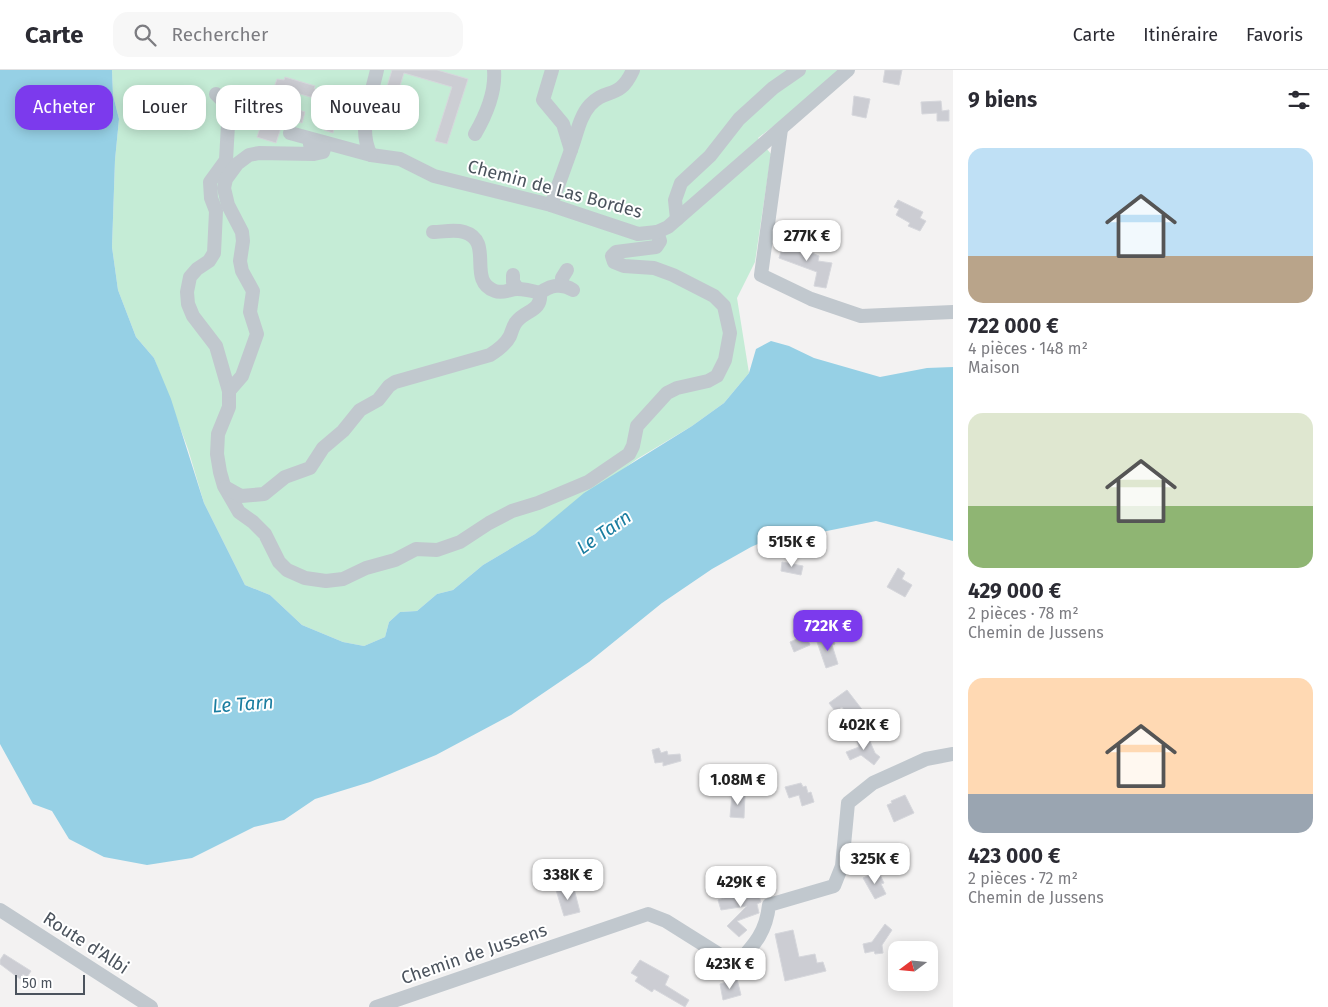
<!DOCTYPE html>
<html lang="fr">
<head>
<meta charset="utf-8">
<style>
	body { margin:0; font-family:"Fira Sans",sans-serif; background:#f7f7f7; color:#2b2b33; height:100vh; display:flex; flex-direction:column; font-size:19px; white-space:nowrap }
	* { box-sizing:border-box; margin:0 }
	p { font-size:16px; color:#7c7c81 }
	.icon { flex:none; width:28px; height:28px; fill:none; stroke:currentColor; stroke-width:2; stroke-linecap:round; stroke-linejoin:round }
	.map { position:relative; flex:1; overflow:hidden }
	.panel { display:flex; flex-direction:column; background:#fff; width:375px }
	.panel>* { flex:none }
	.hud { position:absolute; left:15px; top:15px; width:475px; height:45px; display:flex; gap:10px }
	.needle { width:32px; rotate:254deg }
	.buttons { position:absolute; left:888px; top:871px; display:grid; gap:10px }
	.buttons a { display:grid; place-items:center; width:50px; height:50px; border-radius:10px; background:#fff; box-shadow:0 2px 12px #0003; font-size:25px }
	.scale { position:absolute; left:15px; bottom:12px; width:70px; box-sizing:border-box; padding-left:5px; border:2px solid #4b535d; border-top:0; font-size:14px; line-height:18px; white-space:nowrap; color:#4b535d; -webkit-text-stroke:4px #fff; paint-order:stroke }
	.price { position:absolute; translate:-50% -42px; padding:0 11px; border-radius:10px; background:#fff; color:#222; font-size:16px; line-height:32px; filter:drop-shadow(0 1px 2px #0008) }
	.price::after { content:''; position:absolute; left:50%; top:30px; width:15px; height:11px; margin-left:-8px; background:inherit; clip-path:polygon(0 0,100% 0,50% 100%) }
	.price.current { background:#7c3aed; color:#fff }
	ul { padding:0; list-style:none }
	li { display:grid; align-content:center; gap:10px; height:265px; padding:0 15px }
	li span { display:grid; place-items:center; height:155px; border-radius:15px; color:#555 }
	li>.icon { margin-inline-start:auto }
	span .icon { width:90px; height:90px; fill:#fffc; stroke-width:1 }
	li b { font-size:21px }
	h2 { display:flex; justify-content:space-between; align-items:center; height:60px; padding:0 15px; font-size:21px }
	.tag { padding:0 18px; border-radius:15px; background:#fff; box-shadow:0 2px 12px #0003; font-size:18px; line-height:45px }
	.tag.current { background:#7c3aed; color:#fff }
	header { display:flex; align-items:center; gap:30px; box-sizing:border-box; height:70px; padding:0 25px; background:#fff; border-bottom:1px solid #e1e1e2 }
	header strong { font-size:24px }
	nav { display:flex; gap:28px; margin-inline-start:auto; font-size:18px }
	.search { width:350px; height:45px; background:#f7f7f7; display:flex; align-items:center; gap:12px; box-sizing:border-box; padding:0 18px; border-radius:15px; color:#7c7c81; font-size:19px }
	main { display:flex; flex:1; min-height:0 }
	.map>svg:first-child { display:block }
</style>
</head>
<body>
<header>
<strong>Carte</strong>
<div class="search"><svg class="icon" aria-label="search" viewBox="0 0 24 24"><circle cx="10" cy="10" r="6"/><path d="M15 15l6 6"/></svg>Rechercher</div>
<nav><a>Carte</a><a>Itinéraire</a><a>Favoris</a></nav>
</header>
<main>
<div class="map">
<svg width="953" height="937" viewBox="0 0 953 937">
	<rect width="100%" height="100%" fill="#f3f2f2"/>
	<!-- green -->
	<polygon fill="#c5ecd6" points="112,0 846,0 758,68 771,84 755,192 737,228 749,303 724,333 692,356 637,389 535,464 483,495 453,520 437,524 417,541 400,542 389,552 385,567 364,576 343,572 302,555 270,525 245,515 204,433 188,379 154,288 136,267 118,220 112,177 115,90 119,49 113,25"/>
	<!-- water -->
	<polygon fill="#96d0e5" points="0,0 112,0 113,25 119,49 115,90 112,177 118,220 136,267 154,288 171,329 204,433 245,515 270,525 302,555 343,572 364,576 385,567 389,552 400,542 417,541 437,524 453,520 483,495 535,464 584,423 692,356 724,333 749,303 756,279 771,271 789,276 814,288 880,307 927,298 953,297 953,471 876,451 822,462 781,464 751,477 712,499 662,533 589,592 511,645 436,685 370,712 315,729 284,750 254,757 192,788 147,795 104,787 69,769 52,741 33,734 0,674"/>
	<!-- building -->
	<g fill="#cccdd3" stroke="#d6d7dc">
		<polygon points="392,0 437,0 468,9 447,74 435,71 452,17 404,3 388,53 377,50"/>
		<polygon points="885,0 902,0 899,15 883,12"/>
		<polygon points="285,7 315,16 314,19 340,26 333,63 324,60 330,33 284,19 278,33 305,42 302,53 284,48 276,73 257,67 277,9 284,10"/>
		<polygon points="854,26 870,29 866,48 852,45"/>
		<polygon points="941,31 942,41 949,40 949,51 937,51 937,43 922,44 921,32"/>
		<polygon points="898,130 923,142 920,148 926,151 920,161 908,156 910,153 896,145 899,139 894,137"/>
		<polygon points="784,172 791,175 792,172 806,177 805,180 819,186 818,191 832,193 826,218 814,216 817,202 779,188"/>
		<polygon points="782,492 803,496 801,505 781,501"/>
		<polygon points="898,498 905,503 902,509 912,515 905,527 887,517"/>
		<polygon points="806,565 810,575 794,582 790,572"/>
		<polygon points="832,567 835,574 832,575 838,594 826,598 817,572"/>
		<polygon points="847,620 864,642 852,651 842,637 835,641 829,633"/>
		<polygon points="868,667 875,683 880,687 874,695 861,685 850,690 846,682 859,677 857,671"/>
		<polygon points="659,678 661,683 667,681 668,685 680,684 681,691 663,696 663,692 655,693 652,680"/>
		<polygon points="801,713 803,717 806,716 808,723 811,722 814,732 802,736 799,725 789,728 785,717"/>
		<polygon points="732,724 745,724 744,748 730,747"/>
		<polygon points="905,725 914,743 894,752 887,735 892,733 891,731"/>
		<polygon points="878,801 884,813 881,814 886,824 875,829 863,808"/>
		<polygon points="573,815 580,842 564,846 556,820"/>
		<polygon points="756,818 761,832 757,834 759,843 737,851 747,860 739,867 727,856 747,836 721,840 718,830"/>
		<polygon points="885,854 892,860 882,875 883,883 875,884 874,881 865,883 863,874 872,872"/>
		<polygon points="793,860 799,887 815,884 817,893 823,892 826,901 785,911 775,864"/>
		<polygon points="4,884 31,901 27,907 23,904 20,909 0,894 0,890"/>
		<polygon points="640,890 669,906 665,915 689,930 685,937 654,919 652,922 635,911 638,907 631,903"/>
		<polygon points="704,890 721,899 717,908 700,899"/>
		<polygon points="737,909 741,925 723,930 720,914"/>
	</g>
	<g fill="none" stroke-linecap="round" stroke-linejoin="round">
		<!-- minor -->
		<g stroke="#c1c8ce" stroke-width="14">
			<polyline points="552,0 543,30 563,54 571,80"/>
			<polyline points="216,24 229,37 226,90 210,112 211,128 216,141 214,183 209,191 197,199 190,207 187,222 188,234 193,246 216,276 229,321 229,337 218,364 217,384 220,402 224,416 239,442 253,452 265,464 279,492 287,500 305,508 326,511 343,509 366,498 395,490 416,479 437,480 460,472 489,453 512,441 538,433 588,412 629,384 633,376 637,356 667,323 677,318 708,311 717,306 725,290 730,263 724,236 714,226 673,205 654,198 624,196 614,192 612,186 616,182 656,177 660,171 657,162"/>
			<polyline points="781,59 761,205 811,229 861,246 953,242"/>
			<polyline points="290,63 371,85 400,89 434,106 551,135 638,164 657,162 668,157 848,0"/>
			<path d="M 475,64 C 486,45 496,23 494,0"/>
			<path d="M 371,85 C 357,59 371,27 377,0"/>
			<path d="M 551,135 C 558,116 565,97 572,77 C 577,63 580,46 590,35 C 606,17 619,31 633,0"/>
			<polyline points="677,149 675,130 681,113 710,86 739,49 773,18 799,0"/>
			<path d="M 433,162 C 443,162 454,159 464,162 C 495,171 466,211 495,221 C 503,224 510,219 517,219 C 525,219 533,221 540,223"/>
			<polyline points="513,205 513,212 518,219"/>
			<polyline points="562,215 562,208 567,200"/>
			<polyline points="229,321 242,306 257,264 250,242 253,221 242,201 240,191 243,171 242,162 228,135 224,118 226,109 237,94 249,85 259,83 314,84 323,82 324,79 310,74"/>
			<path d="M 225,417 L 241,426 L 264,424 L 285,407 L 310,398 L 323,378 L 343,361 L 360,340 L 378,330 L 389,316 L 395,312 L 490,285 C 498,280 506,274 510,266 C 512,261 513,255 517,251 C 526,240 542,241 540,223 C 551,215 561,213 573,220"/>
			<polyline points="0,840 151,937"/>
			<path d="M 376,937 L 648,844 L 666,851 L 736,895 C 754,875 766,863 769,835 L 834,816 L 842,796 L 848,733 L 873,713 L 926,689 L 953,684"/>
		</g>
	</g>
	<g text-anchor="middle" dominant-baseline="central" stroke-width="4" stroke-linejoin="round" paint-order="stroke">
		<!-- street labels -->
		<g font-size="18" fill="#4b535d" stroke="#fff">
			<text transform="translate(555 119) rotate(15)">Chemin de Las Bordes</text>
			<text transform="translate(86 873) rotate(33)">Route d'Albi</text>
			<text transform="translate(474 884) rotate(-19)">Chemin de Jussens</text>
		</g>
		<!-- water labels -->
		<g font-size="19" font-style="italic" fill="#1a7da0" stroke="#fff">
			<text transform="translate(604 462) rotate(-35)">Le Tarn</text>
			<text transform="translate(243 634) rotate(-4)">Le Tarn</text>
		</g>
	</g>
</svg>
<div class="buttons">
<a><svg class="needle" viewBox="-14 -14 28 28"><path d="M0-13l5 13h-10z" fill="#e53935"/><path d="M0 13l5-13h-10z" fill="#7c7c81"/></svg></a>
</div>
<div class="scale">50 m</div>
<b class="price" style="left:807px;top:192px">277K €</b>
<b class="price" style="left:792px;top:498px">515K €</b>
<b class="price current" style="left:828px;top:582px">722K €</b>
<b class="price" style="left:864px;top:681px">402K €</b>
<b class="price" style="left:738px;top:736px">1.08M €</b>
<b class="price" style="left:875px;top:815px">325K €</b>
<b class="price" style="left:568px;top:831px">338K €</b>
<b class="price" style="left:741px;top:838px">429K €</b>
<b class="price" style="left:730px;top:920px">423K €</b>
<div class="hud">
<a class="tag current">Acheter</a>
<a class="tag">Louer</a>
<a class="tag">Filtres</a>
<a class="tag">Nouveau</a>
</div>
</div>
<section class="panel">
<h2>9 biens<svg class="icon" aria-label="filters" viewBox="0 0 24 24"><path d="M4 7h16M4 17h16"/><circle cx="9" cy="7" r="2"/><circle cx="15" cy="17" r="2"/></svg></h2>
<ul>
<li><span style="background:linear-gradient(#bfe0f5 70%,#b9a48a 0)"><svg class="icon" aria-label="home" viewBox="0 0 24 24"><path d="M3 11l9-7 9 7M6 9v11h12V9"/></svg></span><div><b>722 000 €</b><p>4 pièces · 148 m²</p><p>Maison</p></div></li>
<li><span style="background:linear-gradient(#dfe7d0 60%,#8fb573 0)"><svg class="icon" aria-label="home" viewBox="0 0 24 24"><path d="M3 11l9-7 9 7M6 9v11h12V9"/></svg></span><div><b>429 000 €</b><p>2 pièces · 78 m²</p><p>Chemin de Jussens</p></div></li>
<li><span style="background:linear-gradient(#ffd9b3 75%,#9aa5b1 0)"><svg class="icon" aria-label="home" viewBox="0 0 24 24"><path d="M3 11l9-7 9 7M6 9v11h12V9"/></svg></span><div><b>423 000 €</b><p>2 pièces · 72 m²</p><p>Chemin de Jussens</p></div></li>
</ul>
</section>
</main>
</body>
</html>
